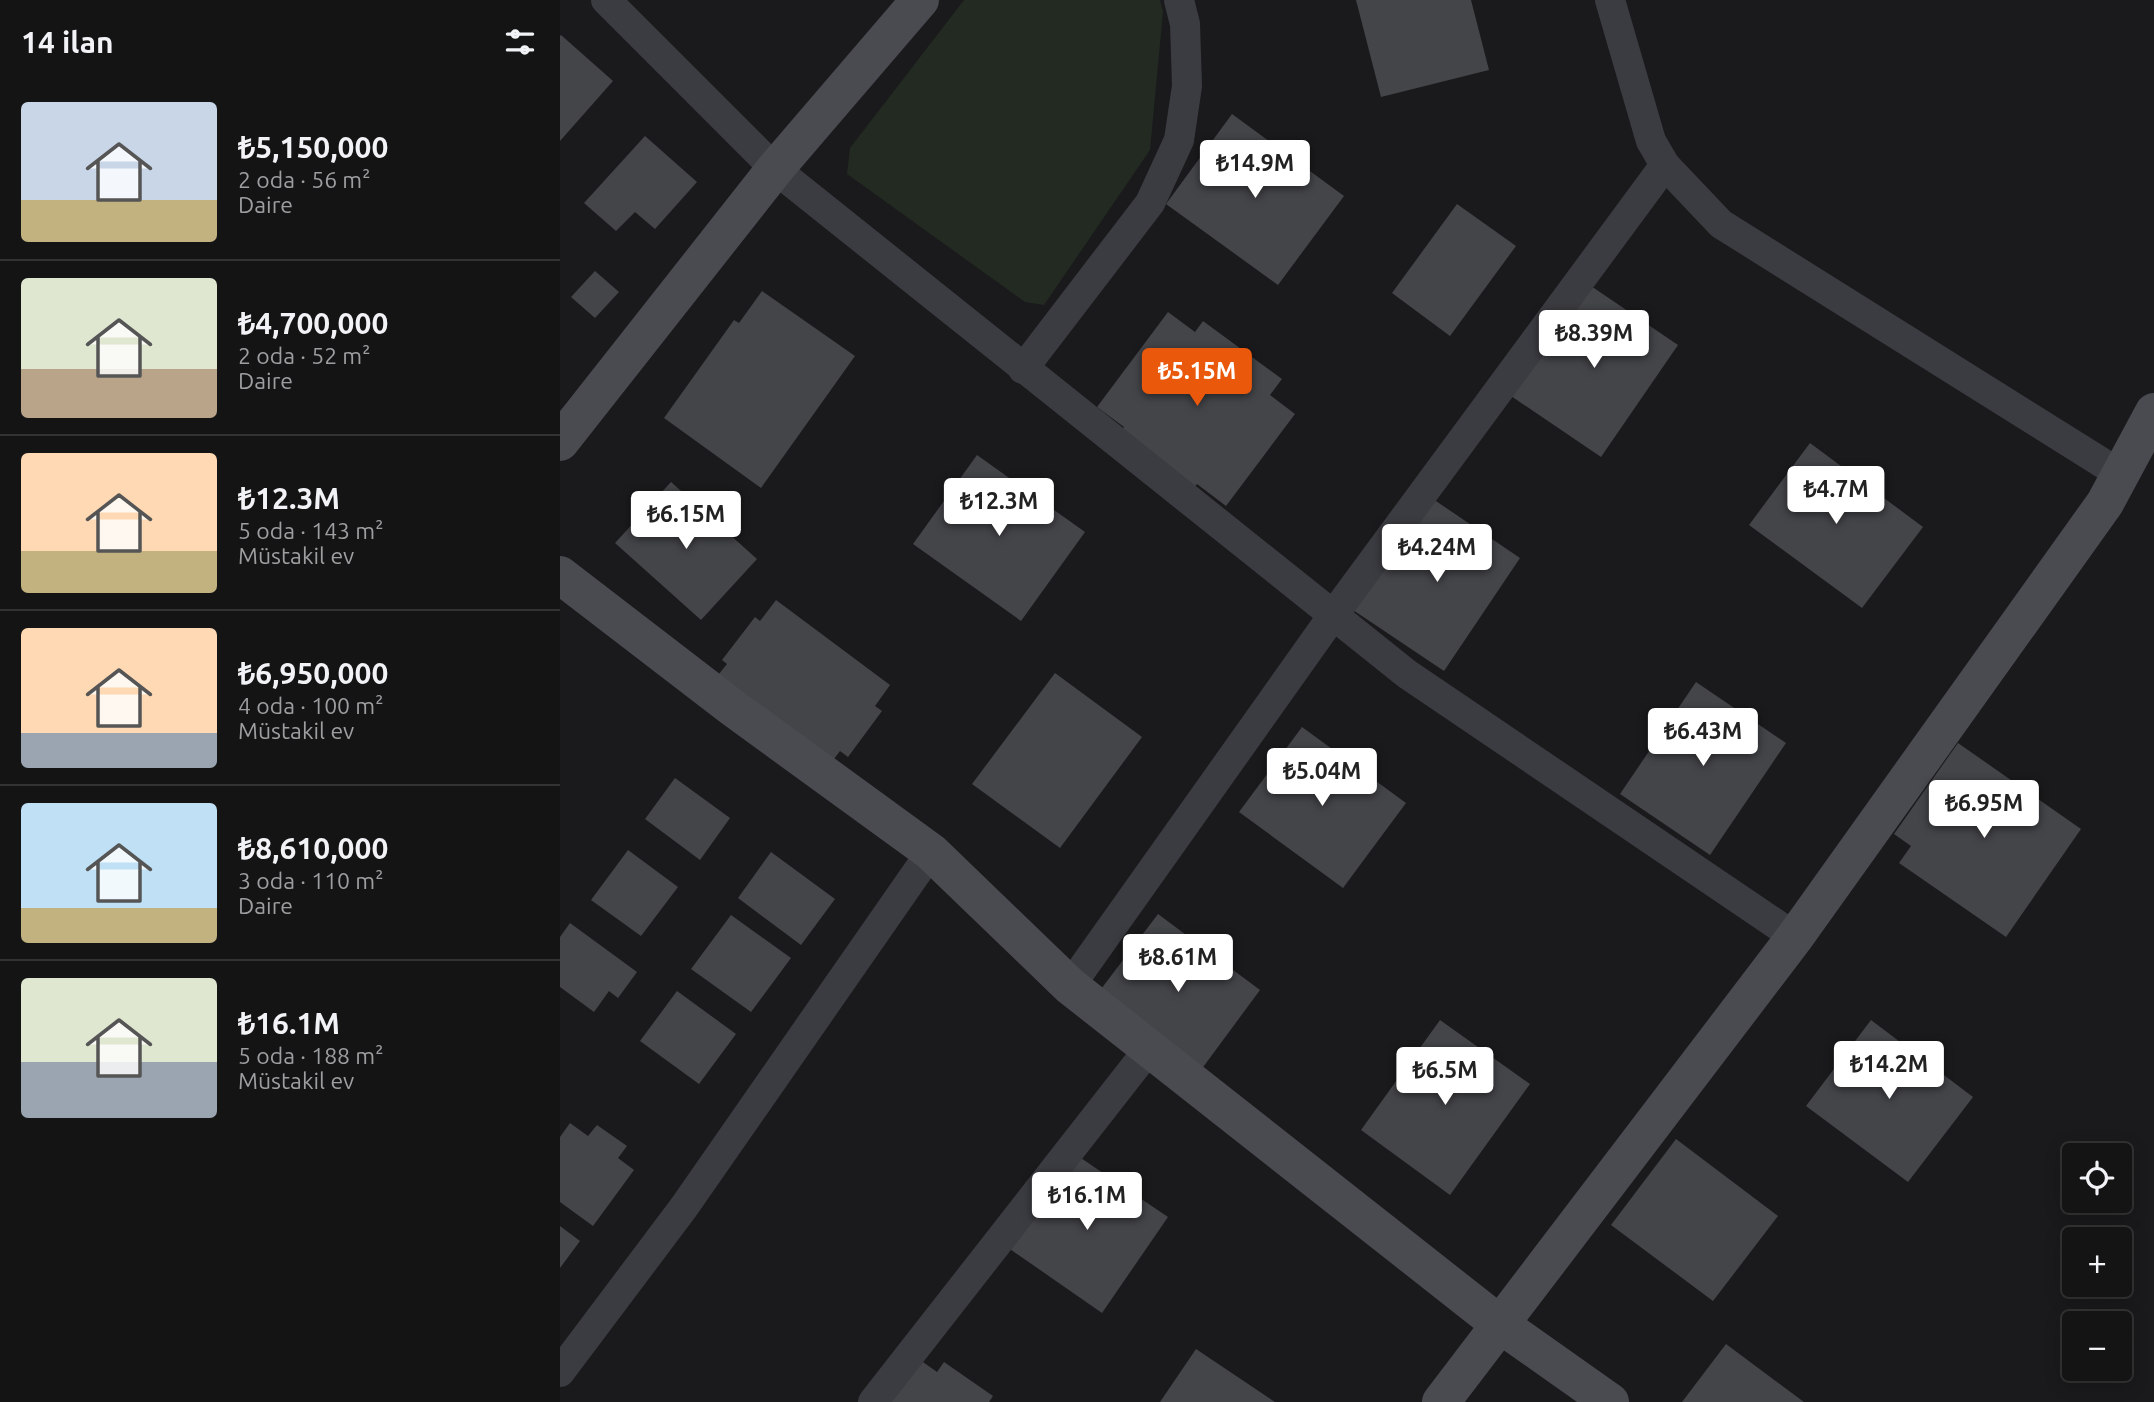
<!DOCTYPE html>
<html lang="tr">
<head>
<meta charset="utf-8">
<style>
	body { margin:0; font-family:Ubuntu,sans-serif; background:#1d1d1e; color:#f1f3f6; height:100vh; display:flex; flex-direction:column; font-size:26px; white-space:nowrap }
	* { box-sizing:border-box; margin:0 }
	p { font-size:23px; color:#9d9ea0 }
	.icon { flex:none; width:38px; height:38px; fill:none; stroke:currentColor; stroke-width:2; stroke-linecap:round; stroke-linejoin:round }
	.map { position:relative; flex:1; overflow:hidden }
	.panel { display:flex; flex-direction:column; background:#141415; width:560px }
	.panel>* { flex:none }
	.buttons { position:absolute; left:1502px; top:1143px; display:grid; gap:14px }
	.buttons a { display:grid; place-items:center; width:70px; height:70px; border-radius:7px; background:#141415; box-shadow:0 4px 18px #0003,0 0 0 2px #333334; font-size:35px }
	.price { position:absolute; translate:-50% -60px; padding:0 16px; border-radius:7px; background:#fff; color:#222; font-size:23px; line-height:46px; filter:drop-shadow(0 2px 4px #0008) }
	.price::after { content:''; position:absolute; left:50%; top:42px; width:21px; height:16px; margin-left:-10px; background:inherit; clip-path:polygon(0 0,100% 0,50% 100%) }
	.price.on { background:#ea580c; color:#fff }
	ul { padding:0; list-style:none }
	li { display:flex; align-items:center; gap:21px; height:175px; padding:0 21px }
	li+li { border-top:2px solid #333334 }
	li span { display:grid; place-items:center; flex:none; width:196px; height:140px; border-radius:7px; color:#555 }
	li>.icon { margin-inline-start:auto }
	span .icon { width:84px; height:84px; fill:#fffc; stroke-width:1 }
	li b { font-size:30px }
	h2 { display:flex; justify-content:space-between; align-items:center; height:84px; padding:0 21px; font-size:30px }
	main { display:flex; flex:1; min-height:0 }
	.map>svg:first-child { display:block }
</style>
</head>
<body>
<main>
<section class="panel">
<h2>14 ilan<svg class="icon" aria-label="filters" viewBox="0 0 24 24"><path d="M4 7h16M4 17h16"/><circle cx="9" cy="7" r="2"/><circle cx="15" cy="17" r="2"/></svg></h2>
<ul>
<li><span style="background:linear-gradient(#c9d6e8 70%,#c2b280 0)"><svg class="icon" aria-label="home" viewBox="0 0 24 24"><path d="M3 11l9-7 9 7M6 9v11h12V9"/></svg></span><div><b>₺5,150,000</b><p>2 oda · 56 m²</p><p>Daire</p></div></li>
<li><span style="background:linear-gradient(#dfe7d0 65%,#b9a48a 0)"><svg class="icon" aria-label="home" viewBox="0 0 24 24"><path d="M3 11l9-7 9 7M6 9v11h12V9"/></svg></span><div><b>₺4,700,000</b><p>2 oda · 52 m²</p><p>Daire</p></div></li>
<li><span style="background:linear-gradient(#ffd9b3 70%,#c2b280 0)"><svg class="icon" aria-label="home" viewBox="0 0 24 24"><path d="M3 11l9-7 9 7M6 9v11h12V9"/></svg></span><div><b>₺12.3M</b><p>5 oda · 143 m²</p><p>Müstakil ev</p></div></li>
<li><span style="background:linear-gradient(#ffd9b3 75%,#9aa5b1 0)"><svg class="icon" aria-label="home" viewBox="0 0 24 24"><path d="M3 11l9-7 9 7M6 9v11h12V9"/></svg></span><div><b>₺6,950,000</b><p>4 oda · 100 m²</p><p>Müstakil ev</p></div></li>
<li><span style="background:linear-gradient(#bfe0f5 75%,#c2b280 0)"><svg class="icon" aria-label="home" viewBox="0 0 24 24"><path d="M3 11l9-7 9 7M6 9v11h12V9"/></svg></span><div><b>₺8,610,000</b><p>3 oda · 110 m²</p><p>Daire</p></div></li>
<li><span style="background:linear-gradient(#dfe7d0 60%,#9aa5b1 0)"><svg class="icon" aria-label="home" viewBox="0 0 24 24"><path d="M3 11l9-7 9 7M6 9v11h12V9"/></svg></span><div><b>₺16.1M</b><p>5 oda · 188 m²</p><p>Müstakil ev</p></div></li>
</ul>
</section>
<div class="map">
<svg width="1594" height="1402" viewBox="0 0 1594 1402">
	<rect width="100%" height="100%" fill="#1a1a1c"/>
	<!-- green -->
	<polygon fill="#222a22" points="404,0 600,0 603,12 590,150 484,305 465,302 287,174 290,148"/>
	<!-- building -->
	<g fill="#444549">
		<polygon points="796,0 911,0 929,70 821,97"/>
		<polygon points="1,35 53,81 0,141 0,36"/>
		<polygon points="672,114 784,196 718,285 606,204"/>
		<polygon points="85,136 137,182 95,229 75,212 56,231 24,203"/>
		<polygon points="897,204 956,246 890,336 832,293"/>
		<polygon points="35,271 59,292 35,318 11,297"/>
		<polygon points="1028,284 1118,345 1041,457 951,396"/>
		<polygon points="202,291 295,356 201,488 104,418 174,320 179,323"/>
		<polygon points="608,312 635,332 643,321 722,379 710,395 735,414 666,506 637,484 629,494 555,439 564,427 537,407"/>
		<polygon points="1250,443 1363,527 1302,608 1189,525"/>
		<polygon points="417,455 525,532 461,621 353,544"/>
		<polygon points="111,482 197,559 141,620 55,543"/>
		<polygon points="870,497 960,558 884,671 793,610"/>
		<polygon points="216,600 330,685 315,706 322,711 288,757 280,751 265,771 150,685 167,664 162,660 195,617 200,621"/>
		<polygon points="495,673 582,737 500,848 412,784"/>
		<polygon points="1136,682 1226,743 1150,855 1060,794"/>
		<polygon points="742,727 846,803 783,888 679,812"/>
		<polygon points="1398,743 1521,829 1446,937 1339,863 1351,846 1334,834"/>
		<polygon points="115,778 170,818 140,860 85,819"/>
		<polygon points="68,850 118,887 81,936 31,900"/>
		<polygon points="211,852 275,899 241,945 178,898"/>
		<polygon points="598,914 700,990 638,1074 535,997"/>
		<polygon points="171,915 231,958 191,1012 131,969"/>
		<polygon points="10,923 77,972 58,998 49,991 34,1012 0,987 0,937"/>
		<polygon points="117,991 176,1034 139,1084 80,1041"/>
		<polygon points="880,1020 970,1084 890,1195 801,1130"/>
		<polygon points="1311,1020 1413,1097 1348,1182 1246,1106"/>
		<polygon points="10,1123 28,1136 37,1125 67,1146 58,1158 74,1170 33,1226 0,1202 0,1137"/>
		<polygon points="1116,1139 1218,1216 1153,1301 1051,1225"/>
		<polygon points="512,1152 608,1217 542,1313 447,1247"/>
		<polygon points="0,1226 20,1241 0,1268"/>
		<polygon points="1166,1344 1244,1402 1122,1402"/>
		<polygon points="636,1349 715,1402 600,1402"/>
		<polygon points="356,1357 377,1372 384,1362 433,1396 429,1402 325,1402"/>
	</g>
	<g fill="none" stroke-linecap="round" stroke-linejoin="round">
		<!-- street -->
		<g stroke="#3b3c41" stroke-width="30">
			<polyline points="46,0 215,169 847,674 1235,937"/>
			<polyline points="1050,0 1091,141 1105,165 1161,224 1560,474"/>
			<polyline points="463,369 590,203 619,140 627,86 625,24 619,0"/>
			<polyline points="510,986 774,614 1105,165"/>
			<polyline points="0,1372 124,1207 371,852"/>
			<polyline points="313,1402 589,1049"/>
		</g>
		<!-- secondary -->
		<g stroke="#494b51" stroke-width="38">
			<polyline points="0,442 215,169 360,0"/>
			<polyline points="0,575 173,708 371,852 510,986 938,1323 1050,1402"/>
			<polyline points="881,1402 1235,937 1545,503 1594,412"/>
		</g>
	</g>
</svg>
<div class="buttons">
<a><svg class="icon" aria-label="locate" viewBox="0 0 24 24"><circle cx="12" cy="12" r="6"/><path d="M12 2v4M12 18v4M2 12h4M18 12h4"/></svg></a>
<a>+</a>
<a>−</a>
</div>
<b class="price" style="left:695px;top:200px">₺14.9M</b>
<b class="price" style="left:1034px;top:370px">₺8.39M</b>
<b class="price on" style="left:637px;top:408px">₺5.15M</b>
<b class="price" style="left:1276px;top:526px">₺4.7M</b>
<b class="price" style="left:439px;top:538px">₺12.3M</b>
<b class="price" style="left:126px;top:551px">₺6.15M</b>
<b class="price" style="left:877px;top:584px">₺4.24M</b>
<b class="price" style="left:1143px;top:768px">₺6.43M</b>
<b class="price" style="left:762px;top:808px">₺5.04M</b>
<b class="price" style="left:1424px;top:840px">₺6.95M</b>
<b class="price" style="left:618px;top:994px">₺8.61M</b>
<b class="price" style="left:1329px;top:1101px">₺14.2M</b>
<b class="price" style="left:885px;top:1107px">₺6.5M</b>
<b class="price" style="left:527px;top:1232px">₺16.1M</b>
</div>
</main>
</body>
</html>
